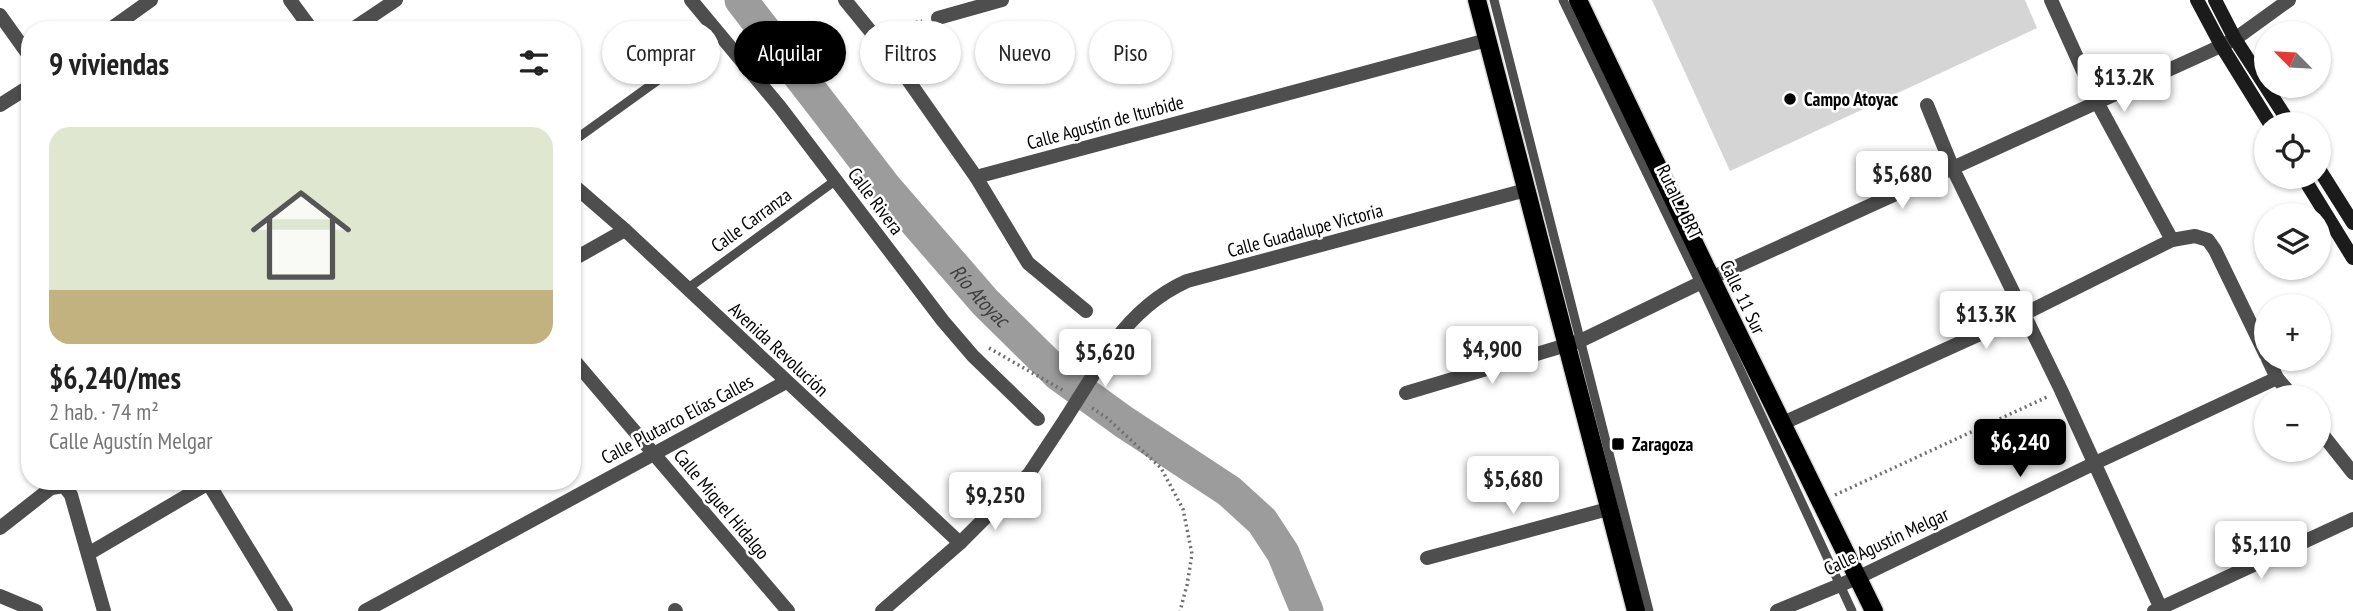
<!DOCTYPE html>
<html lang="es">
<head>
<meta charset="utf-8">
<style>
	body { margin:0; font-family:"PT Sans Narrow",sans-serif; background:#f2f2f2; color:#222; height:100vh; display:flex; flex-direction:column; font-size:26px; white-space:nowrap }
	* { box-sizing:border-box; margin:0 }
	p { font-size:23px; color:#767676 }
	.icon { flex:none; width:38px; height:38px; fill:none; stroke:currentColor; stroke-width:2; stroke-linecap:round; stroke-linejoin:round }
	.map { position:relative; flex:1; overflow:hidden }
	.drawer { position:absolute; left:21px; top:21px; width:560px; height:469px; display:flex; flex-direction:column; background:#fff; border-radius:28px; box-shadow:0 2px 5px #0004 }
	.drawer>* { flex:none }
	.guide { position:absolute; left:602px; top:21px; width:665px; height:63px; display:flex; gap:14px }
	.needle { width:46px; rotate:294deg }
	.controls { position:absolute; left:2254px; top:21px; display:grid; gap:14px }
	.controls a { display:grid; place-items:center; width:77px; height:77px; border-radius:50%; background:#fff; box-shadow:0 2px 5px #0004; font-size:35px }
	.price { position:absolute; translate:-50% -60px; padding:0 16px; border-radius:7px; background:#fff; color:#222; font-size:23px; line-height:46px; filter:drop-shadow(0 2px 4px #0008) }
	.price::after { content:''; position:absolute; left:50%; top:42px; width:21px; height:16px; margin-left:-10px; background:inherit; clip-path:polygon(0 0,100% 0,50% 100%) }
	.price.active { background:#000; color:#fff }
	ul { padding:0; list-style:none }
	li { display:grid; align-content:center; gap:14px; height:371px; padding:0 28px }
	li span { display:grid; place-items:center; height:217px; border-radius:21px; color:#555 }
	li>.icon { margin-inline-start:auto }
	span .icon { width:126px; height:126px; fill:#fffc; stroke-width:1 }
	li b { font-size:30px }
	h2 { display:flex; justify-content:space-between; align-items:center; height:84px; padding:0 28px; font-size:30px }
	.pill { padding:0 24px; border-radius:32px; background:#fff; box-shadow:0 2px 5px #0004; font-size:24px; line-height:63px }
	.pill.active { background:#000; color:#fff }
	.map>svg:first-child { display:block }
</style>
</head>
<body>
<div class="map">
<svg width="2353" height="611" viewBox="0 0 2353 611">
	<rect width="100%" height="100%" fill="#fff"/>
	<!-- green -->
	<polygon fill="#d5d5d5" points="1652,0 2025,0 2037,28 1730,171"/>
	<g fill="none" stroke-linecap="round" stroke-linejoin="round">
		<!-- river -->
		<path stroke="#9c9c9c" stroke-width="33" id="s1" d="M 741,0 L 886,188 L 985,302 L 1059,375 L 1124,422 L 1229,491 L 1262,521 L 1283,553 L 1307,611"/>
		<defs>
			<g id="primary">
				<polyline points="1477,0 1636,611"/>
				<polyline points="1578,0 1711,278 1874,611"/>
			</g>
		</defs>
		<!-- primary casing -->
		<use href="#primary" stroke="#dbdbdb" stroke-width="21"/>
		<!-- path -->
		<g stroke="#707070" stroke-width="3.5" stroke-dasharray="2 3.5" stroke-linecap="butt">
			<polyline points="889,29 922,21"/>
			<polyline points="989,348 1064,391"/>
			<polyline points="1092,408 1107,418 1161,468 1183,509 1192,554 1187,585 1180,611"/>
			<polyline points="1835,495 2047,397"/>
		</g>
		<!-- service -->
		<g stroke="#4e4e4e" stroke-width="9">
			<polyline points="1494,0 1649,611"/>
			<polyline points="1563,0 1700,283 1852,611"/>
			<polyline points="572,142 722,34"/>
			<polyline points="687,289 836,180"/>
		</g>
		<!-- minor -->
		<g stroke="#4e4e4e" stroke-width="14">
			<polyline points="290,0 312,30"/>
			<polyline points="691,0 780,107 943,321 973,356 1038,419"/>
			<polyline points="845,0 894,60 976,177 1028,263 1086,311"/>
			<polyline points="2051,0 2097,102 2172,240"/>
			<polyline points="0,15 30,57"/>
			<polyline points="938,18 1002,0"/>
			<polyline points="109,30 151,0"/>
			<polyline points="351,30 396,0"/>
			<polyline points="0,105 30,86"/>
			<polyline points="1927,105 1953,169 2061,390 2162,611"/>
			<polyline points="976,177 1487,40"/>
			<polyline points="572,184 625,230 960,543"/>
			<polyline points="572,260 625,230"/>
			<path d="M 1114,342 C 1134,315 1156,295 1187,281 L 1526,190"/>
			<polyline points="572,358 788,611"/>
			<polyline points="2268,359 2277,378 2293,397"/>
			<polyline points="1406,393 1580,341 1700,283 2210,51 2235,39 2289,0"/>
			<polyline points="1781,424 2024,314 2172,240 2195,236 2208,240 2215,250 2266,355"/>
			<polyline points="2319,430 2353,473"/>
			<polyline points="207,481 286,611"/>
			<polyline points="0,528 51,488 64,486 71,495 104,611"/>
			<polyline points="88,554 212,481"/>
			<polyline points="1427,558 1608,509"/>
			<polyline points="0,596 36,611"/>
			<polyline points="675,610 676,611"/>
			<polyline points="365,611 786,382"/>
			<polyline points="882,611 960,543 1029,474 1066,418"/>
			<polyline points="1777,611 1857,578 2095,463 2277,378"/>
			<polyline points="2154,611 2353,519"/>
		</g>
		<!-- secondary -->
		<g stroke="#1b1b1b" stroke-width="14">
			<polyline points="2197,0 2221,45 2270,124"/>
			<polyline points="2215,0 2235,39 2290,124"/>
			<polyline points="2319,169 2353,223"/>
			<polyline points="2303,177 2353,258"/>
		</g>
		<!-- primary -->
		<use href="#primary" stroke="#000" stroke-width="18"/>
		<!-- minor-bridge -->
		<polyline stroke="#4e4e4e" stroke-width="14" points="1066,418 1114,342"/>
	</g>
	<!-- markers -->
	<g fill="#000" stroke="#fff" stroke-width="2.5">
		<circle cx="1790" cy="99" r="7"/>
		<rect x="1611" y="437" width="14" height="14" rx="3.5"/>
	</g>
	<g text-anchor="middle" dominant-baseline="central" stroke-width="5" stroke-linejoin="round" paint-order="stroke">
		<!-- poi labels -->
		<g font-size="19" font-weight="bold" fill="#000" stroke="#fff" text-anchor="start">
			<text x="1804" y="99">Campo Atoyac</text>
			<text x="1632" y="444">Zaragoza</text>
		</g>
		<!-- street labels -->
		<g font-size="19" fill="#000" stroke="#fff">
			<text transform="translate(1105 122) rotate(-15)">Calle Agustín de Iturbide</text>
			<text transform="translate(876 201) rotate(53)">Calle Rivera</text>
			<text transform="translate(1680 202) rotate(64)">Ruta L2 BRT</text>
			<text transform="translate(751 220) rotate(-36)">Calle Carranza</text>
			<text transform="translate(1305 230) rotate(-15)">Calle Guadalupe Victoria</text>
			<text transform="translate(1743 297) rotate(64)">Calle 11 Sur</text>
			<text transform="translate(779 349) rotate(43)">Avenida Revolución</text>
			<text transform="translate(677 419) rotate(-28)">Calle Plutarco Elías Calles</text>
			<text transform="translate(722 504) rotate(50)">Calle Miguel Hidalgo</text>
			<text transform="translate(1886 541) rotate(-25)">Calle Agustín Melgar</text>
		</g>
		<!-- water labels -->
		<g font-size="21" font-style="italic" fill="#3d3d3d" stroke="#fff">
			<text stroke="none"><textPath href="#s1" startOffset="380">Río Atoyac</textPath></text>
		</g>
	</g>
</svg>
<div class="controls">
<a><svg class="needle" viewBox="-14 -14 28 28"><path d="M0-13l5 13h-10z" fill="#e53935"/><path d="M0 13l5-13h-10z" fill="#767676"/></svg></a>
<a><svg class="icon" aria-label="locate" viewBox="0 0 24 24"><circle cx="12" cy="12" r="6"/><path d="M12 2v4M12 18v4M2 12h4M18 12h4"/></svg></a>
<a><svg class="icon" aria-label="layers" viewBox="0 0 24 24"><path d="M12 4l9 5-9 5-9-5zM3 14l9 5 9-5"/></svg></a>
<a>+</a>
<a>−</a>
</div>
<b class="price" style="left:2124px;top:114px">$13.2K</b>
<b class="price" style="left:1902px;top:211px">$5,680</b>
<b class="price" style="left:1986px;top:351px">$13.3K</b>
<b class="price" style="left:1492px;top:386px">$4,900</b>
<b class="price" style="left:1105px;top:389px">$5,620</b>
<b class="price active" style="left:2020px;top:479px">$6,240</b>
<b class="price" style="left:1513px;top:516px">$5,680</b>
<b class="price" style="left:995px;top:532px">$9,250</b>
<b class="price" style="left:2261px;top:581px">$5,110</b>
<div class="guide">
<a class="pill">Comprar</a>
<a class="pill active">Alquilar</a>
<a class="pill">Filtros</a>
<a class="pill">Nuevo</a>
<a class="pill">Piso</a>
</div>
<section class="drawer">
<h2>9 viviendas<svg class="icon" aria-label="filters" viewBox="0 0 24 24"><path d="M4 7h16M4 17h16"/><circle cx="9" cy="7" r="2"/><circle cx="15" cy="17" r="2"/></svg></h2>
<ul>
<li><span style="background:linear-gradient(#dfe7d0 75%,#c2b280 0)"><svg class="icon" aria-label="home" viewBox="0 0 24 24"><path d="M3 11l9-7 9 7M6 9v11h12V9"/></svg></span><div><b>$6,240/mes</b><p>2 hab. · 74 m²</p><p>Calle Agustín Melgar</p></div></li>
</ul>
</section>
</div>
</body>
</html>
